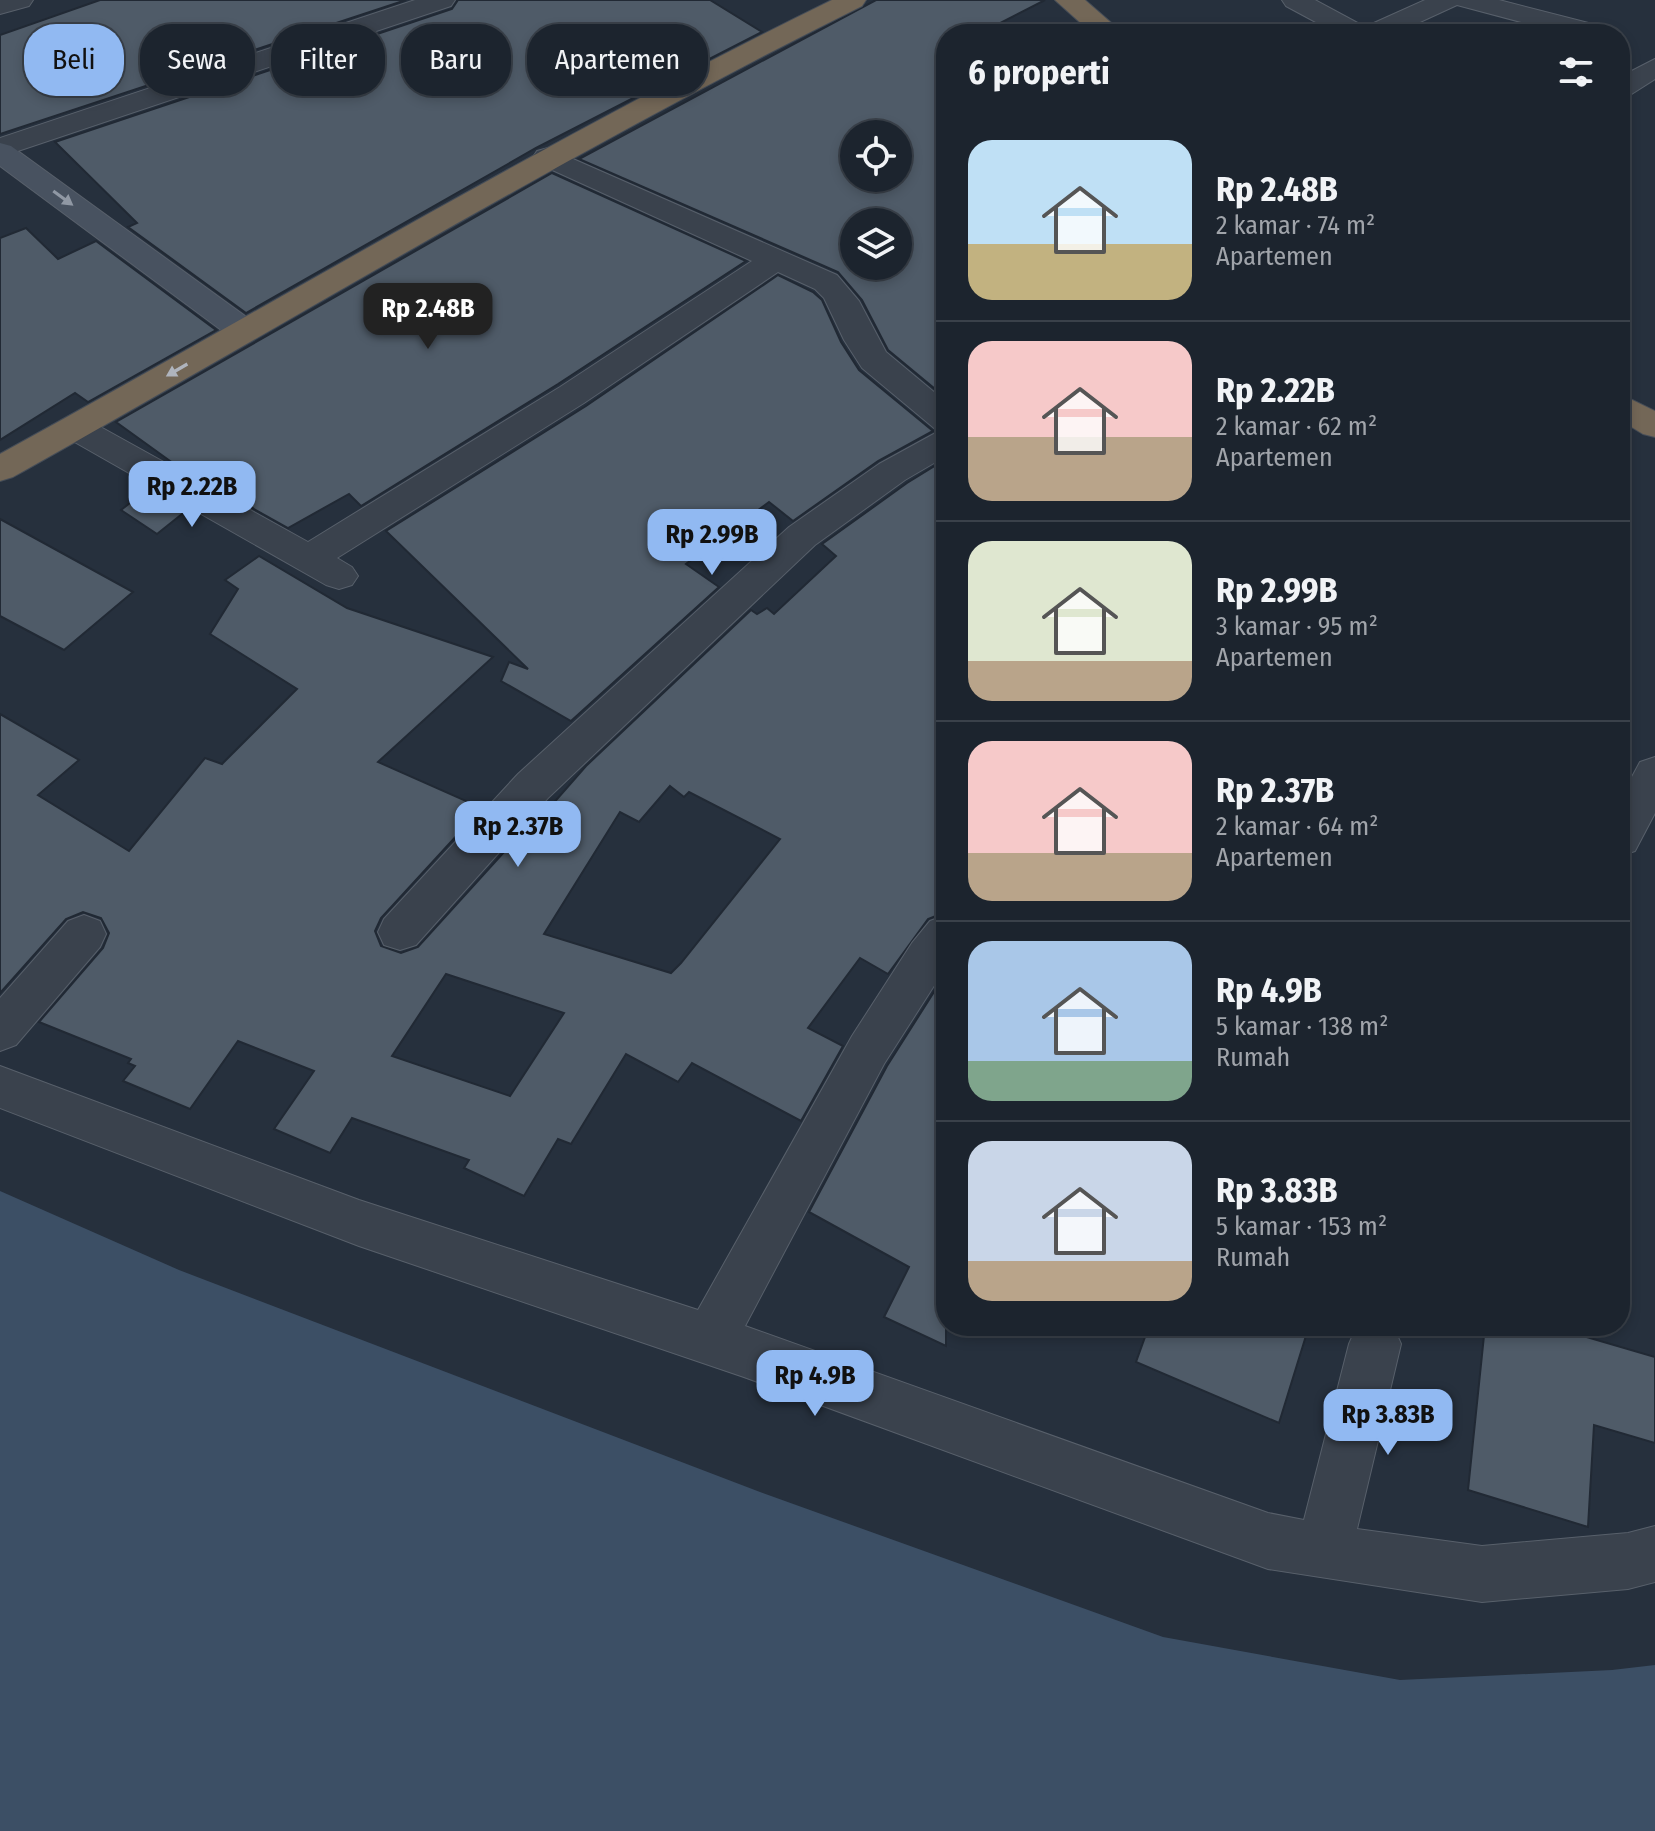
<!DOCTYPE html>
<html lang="id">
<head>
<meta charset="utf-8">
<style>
	body { margin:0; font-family:"Fira Sans Condensed",sans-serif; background:#252c36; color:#f1f3f6; height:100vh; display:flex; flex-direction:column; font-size:30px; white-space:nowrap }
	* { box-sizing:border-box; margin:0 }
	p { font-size:26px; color:#a0a4aa }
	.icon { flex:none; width:44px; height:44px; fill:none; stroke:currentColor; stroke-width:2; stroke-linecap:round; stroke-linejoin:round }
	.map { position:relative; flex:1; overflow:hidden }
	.panel { position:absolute; left:936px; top:24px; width:694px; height:1312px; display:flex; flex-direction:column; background:#1c242e; border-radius:32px; box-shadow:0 4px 12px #0003,0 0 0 2px #3a414a }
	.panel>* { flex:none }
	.hud { position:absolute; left:24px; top:24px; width:760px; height:72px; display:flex; gap:16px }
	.controls { position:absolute; left:840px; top:120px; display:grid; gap:16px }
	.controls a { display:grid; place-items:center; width:72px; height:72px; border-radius:50%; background:#1c242e; box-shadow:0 4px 12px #0003,0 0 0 2px #3a414a; font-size:40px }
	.price { position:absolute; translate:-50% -68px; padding:0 18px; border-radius:16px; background:#91b9f2; color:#111; font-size:26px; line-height:52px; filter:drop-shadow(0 2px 4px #0008) }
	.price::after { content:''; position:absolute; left:50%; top:48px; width:24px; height:18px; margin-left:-12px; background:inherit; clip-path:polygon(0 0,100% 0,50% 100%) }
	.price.current { background:#222; color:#fff }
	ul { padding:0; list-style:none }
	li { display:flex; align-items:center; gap:24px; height:200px; padding:0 32px }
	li+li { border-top:2px solid #3a414a }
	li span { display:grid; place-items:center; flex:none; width:224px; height:160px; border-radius:24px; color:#555 }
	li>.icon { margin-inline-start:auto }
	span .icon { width:96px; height:96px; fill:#fffc; stroke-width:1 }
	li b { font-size:34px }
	h2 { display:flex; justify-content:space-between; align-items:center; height:96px; padding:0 32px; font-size:34px }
	.pill { padding:0 28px; border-radius:32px; background:#1c242e; box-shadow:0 4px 12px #0003,0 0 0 2px #3a414a; font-size:28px; line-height:72px }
	.pill.current { background:#91b9f2; color:#111 }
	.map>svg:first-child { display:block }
</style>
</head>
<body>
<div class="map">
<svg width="1655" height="1831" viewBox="0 0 1655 1831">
	<rect width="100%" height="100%" fill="#26303d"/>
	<!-- water -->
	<polygon fill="#3c4f65" points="0,1191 179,1270 760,1492 1163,1637 1400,1680 1612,1670 1655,1665 1655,1831 0,1831"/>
	<!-- building -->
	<g fill="#4f5b68" stroke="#212934" stroke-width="2" fill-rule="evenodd">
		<polygon points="100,0 406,0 0,134 0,35"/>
		<polygon points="458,0 710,0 762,32 536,148 246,313 128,227 137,223 55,142 452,9"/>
		<path d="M 876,0 L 1045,0 L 979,34 L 946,34 L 946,398 L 888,350 L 862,300 L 838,272 L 579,159 ZM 854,134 L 898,134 L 898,178 L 854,178 ZM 854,222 L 898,222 L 898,266 L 854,266 Z"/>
		<polygon points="552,173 746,261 558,384 361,506 349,494 288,528 254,509 223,482 215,487 177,466 116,422"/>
		<polygon points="26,228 58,259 96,241 216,330 88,402 75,393 0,440 0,238"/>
		<polygon points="778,275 813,292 822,300 841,342 859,370 933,431 878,461 793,521 769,502 686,564 719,587 571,721 501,681 509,662 528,669 386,531 586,406"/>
		<path d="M 946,459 L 946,912 L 928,919 L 888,974 L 860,958 L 808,1028 L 843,1046 L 801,1121 L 692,1063 L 678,1082 L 626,1054 L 571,1144 L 558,1139 L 524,1196 L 464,1168 L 469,1160 L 352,1118 L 330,1153 L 274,1129 L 314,1071 L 238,1041 L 190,1109 L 123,1081 L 135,1066 L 128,1063 L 131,1059 L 39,1022 L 103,948 L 109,933 L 101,918 L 83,912 L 66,919 L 0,993 L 0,714 L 79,760 L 38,795 L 129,851 L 205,758 L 222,764 L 297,689 L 210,634 L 238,589 L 225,580 L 259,556 L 347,608 L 493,657 L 378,762 L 482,808 L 381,918 L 375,931 L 381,946 L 401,953 L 418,947 L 526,828 L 530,830 L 586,766 L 751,610 L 757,614 L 767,608 L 774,614 L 836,556 L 822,544 L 907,483 ZM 670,786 L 684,797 L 689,792 L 780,839 L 681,963 L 671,973 L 544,934 L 620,812 L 639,822 ZM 446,974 L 564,1013 L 510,1096 L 392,1056 Z"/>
		<polygon points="149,488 187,510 157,534 121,510"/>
		<polygon points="0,519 133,592 64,650 0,616"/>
		<polygon points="946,973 946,1346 884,1317 909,1267 809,1212 887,1066"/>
		<polygon points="1149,1326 1309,1326 1279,1423 1136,1362"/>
		<polygon points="1485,1326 1549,1326 1655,1357 1655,1443 1594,1425 1588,1527 1468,1490"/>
	</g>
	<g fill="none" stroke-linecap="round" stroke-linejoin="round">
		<defs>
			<g id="street">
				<polygon points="0,0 33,0 29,6 0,14"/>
				<polygon points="415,0 455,0 451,6 0,157 0,138"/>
				<polygon points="1282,0 1315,0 1365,27 1425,0 1499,0 1608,28 1612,34 1566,34 1457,5 1394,34 1338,34 1286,6"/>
				<polygon points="1655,59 1655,79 1630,95 1620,98 1620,77"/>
				<polygon points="548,148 837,275 859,301 886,352 946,402 946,456 905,480 815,545 548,798 416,945 400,950 384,945 378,932 384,919 518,774 789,527 879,464 941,430 934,428 862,368 844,340 824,298 815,289 778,272 584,403 337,558 352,567 358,576 352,585 339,589 326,585 64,436 59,428 64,420 76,417 88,420 308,542 560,387 752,261 537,163 533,157 537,151"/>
				<polygon points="1655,757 1655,813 1635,851 1620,856 1620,799 1640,762"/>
				<polygon points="84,915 100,921 106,934 100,947 16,1045 0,1051 0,998 68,921"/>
				<polygon points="946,915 946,967 884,1064 745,1326 1268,1513 1304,1520 1349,1344 1357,1326 1393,1326 1401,1344 1357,1529 1482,1546 1628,1533 1655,1526 1655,1582 1628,1589 1482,1602 1268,1569 744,1377 359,1246 0,1108 0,1066 359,1200 698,1310 852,1036 912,943 930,921"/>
			</g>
			<polygon id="secondary" points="0,143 11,146 256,324 261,331 256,338 244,341 232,338 0,166"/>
			<g id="highway">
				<path d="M 832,0 L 866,0 L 862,6 C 572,150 295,319 13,477 L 0,481 L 0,454 C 277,302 548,139 832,0 Z"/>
				<polygon points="1055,0 1085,0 1124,34 1093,34"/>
				<polygon points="1620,394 1655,411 1655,437 1643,434 1620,420"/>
			</g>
		</defs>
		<!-- street casing -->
		<use href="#street" stroke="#58606b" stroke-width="2"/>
		<!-- secondary casing -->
		<use href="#secondary" stroke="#58606b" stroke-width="2"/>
		<!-- highway casing -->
		<use href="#highway" stroke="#454d58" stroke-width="2"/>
		<!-- street -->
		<use href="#street" fill="#3a424d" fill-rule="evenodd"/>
		<!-- secondary -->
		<use href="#secondary" fill="#485260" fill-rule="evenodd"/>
		<!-- highway -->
		<use href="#highway" fill="#736757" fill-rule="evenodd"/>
	</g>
	<!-- one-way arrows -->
	<defs><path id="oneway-solid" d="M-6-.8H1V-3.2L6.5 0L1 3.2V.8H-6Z" transform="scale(2)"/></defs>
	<use fill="#9098a4" href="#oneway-solid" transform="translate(63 198) rotate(36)"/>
	<use fill="#afb4bd" href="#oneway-solid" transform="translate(177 370) rotate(150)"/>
</svg>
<div class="controls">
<a><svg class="icon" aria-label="locate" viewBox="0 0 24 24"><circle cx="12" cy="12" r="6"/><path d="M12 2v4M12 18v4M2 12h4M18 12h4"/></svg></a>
<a><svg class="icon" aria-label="layers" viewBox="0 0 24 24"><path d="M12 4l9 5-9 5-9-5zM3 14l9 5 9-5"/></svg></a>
</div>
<b class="price current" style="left:428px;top:351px">Rp 2.48B</b>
<b class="price" style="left:192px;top:529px">Rp 2.22B</b>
<b class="price" style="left:712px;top:577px">Rp 2.99B</b>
<b class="price" style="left:518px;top:869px">Rp 2.37B</b>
<b class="price" style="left:815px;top:1418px">Rp 4.9B</b>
<b class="price" style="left:1388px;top:1457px">Rp 3.83B</b>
<div class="hud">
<a class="pill current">Beli</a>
<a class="pill">Sewa</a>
<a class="pill">Filter</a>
<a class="pill">Baru</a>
<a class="pill">Apartemen</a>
</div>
<section class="panel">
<h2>6 properti<svg class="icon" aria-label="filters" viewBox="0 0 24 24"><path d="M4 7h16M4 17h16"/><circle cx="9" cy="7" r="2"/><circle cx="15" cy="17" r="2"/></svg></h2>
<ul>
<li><span style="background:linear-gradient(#bfe0f5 65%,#c2b280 0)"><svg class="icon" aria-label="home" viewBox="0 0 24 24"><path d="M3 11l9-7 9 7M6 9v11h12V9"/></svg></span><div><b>Rp 2.48B</b><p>2 kamar · 74 m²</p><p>Apartemen</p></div></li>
<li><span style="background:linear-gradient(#f6c9c9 60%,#b9a48a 0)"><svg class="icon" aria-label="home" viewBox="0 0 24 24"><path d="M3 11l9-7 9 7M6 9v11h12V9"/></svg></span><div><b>Rp 2.22B</b><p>2 kamar · 62 m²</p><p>Apartemen</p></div></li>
<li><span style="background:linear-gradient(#dfe7d0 75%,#b9a48a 0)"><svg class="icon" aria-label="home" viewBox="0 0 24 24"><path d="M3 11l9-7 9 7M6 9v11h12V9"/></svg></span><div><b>Rp 2.99B</b><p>3 kamar · 95 m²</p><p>Apartemen</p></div></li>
<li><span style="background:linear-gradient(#f6c9c9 70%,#b9a48a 0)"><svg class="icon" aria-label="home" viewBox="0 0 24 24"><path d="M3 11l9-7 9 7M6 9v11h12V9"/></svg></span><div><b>Rp 2.37B</b><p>2 kamar · 64 m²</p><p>Apartemen</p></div></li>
<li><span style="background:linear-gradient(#a9c7e8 75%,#7fa58c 0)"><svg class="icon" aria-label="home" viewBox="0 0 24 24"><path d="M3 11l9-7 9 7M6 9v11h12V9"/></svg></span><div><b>Rp 4.9B</b><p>5 kamar · 138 m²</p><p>Rumah</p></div></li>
<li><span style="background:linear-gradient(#c9d6e8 75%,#b9a48a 0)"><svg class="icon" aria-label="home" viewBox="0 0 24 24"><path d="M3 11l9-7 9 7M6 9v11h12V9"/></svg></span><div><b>Rp 3.83B</b><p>5 kamar · 153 m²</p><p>Rumah</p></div></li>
</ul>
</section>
</div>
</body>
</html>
